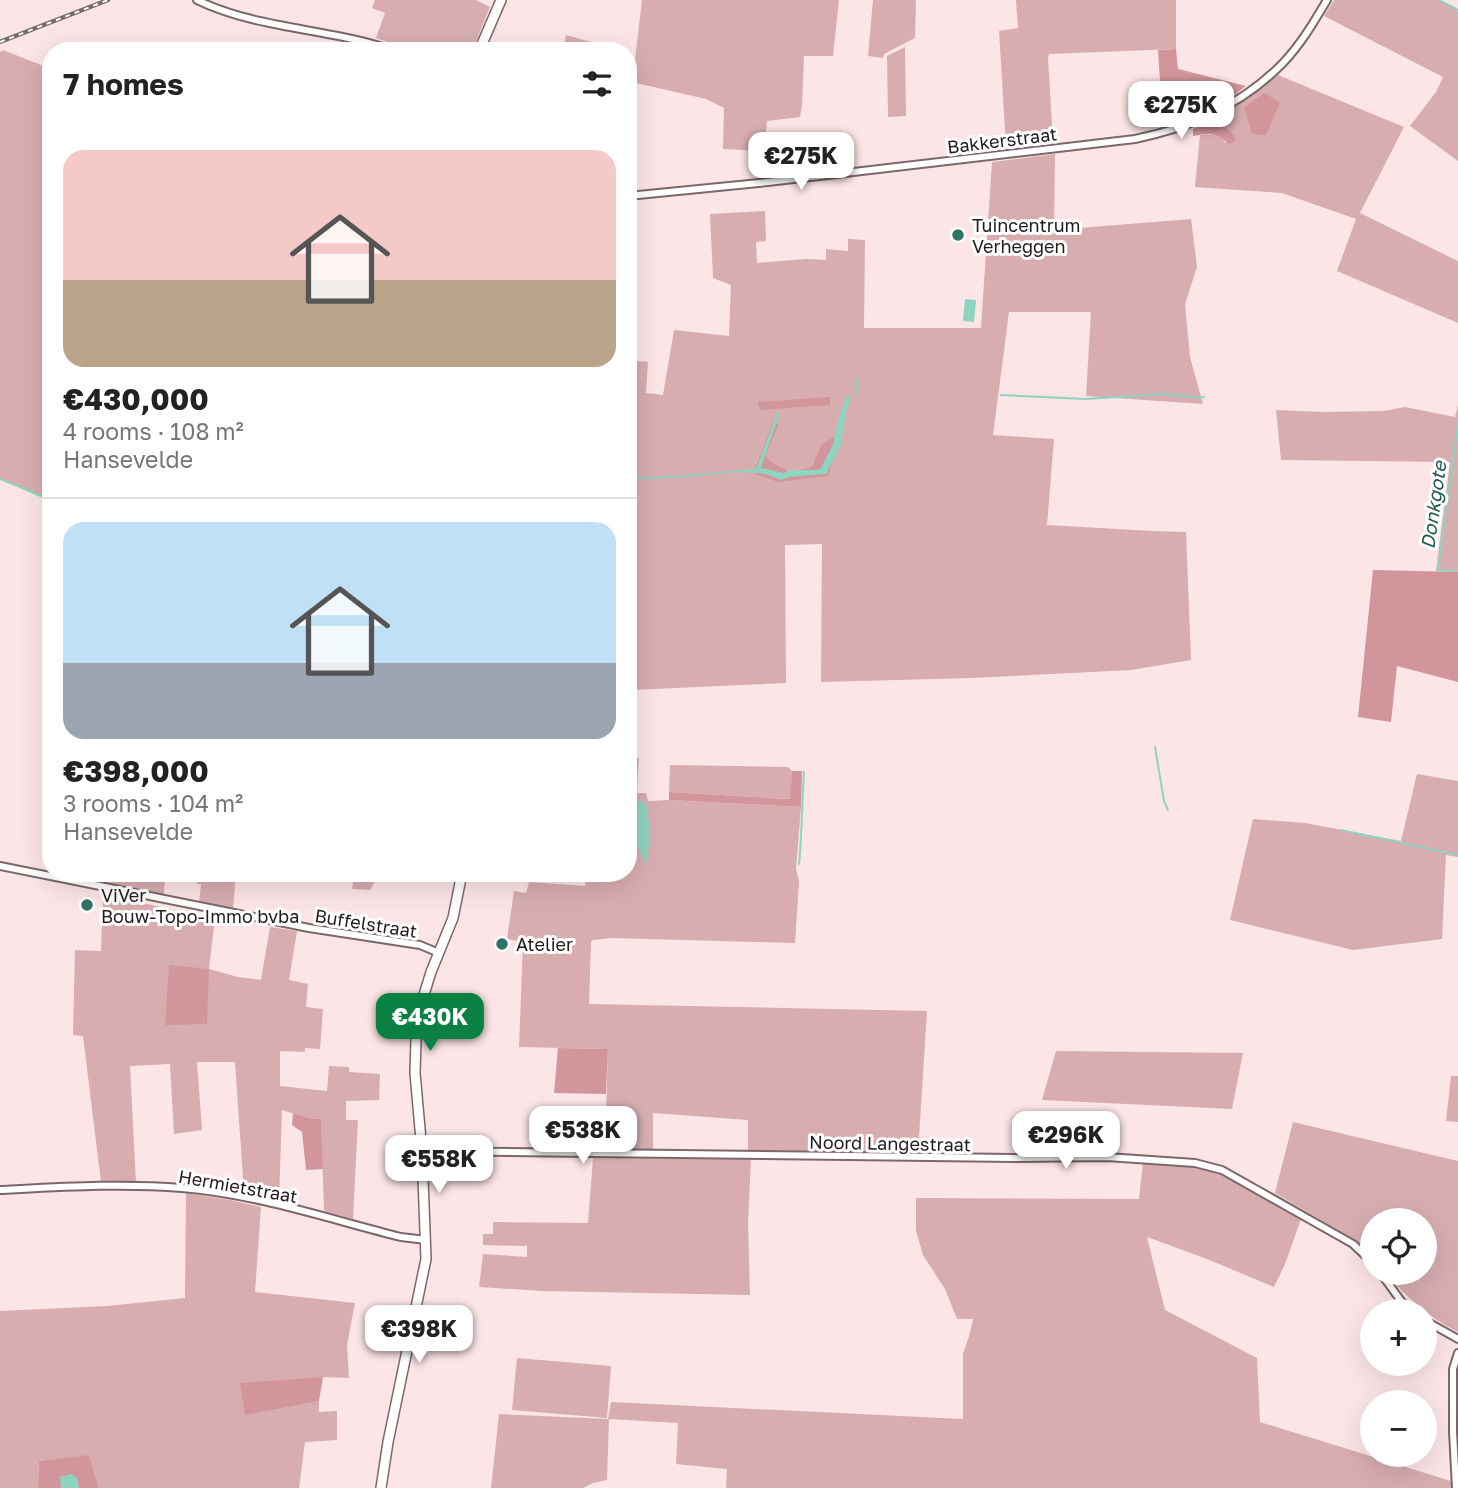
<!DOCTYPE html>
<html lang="en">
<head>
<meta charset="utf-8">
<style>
	body { margin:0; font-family:"Golos Text",sans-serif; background:#f2f2f2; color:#222; height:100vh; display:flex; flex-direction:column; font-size:26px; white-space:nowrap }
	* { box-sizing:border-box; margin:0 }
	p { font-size:23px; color:#767676 }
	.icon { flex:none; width:38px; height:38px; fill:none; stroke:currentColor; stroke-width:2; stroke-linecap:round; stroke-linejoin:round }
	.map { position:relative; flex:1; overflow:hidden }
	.side { position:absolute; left:42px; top:42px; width:595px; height:840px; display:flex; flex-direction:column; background:#fff; border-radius:28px; box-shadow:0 7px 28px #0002 }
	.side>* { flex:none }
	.fabs { position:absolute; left:1360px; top:1208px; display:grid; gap:14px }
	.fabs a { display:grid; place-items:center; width:77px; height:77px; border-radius:50%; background:#fff; box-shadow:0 7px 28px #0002; font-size:35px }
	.price { position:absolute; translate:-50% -60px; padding:0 16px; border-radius:14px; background:#fff; color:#222; font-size:23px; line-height:46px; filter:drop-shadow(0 2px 4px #0008) }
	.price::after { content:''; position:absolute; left:50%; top:42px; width:21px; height:16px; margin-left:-10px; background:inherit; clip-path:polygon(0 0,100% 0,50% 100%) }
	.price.selected { background:#0b8043; color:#fff }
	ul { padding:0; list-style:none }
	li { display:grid; align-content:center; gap:14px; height:371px; padding:0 21px }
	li+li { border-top:2px solid #e0e0e0 }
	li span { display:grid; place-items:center; height:217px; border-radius:21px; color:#555 }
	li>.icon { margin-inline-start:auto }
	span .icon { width:126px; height:126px; fill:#fffc; stroke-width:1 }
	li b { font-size:30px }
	h2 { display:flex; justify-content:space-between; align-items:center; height:84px; padding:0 21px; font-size:30px }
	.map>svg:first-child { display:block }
</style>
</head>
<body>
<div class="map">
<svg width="1458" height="1488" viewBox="0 0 1458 1488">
	<rect width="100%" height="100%" fill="#fce5e6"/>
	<!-- green -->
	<g fill="#d7adb0" fill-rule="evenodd">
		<polygon points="375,0 476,0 490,7 472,51 413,51 376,38 385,13 372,8"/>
		<polygon points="642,0 839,0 833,56 804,56 802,106 800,117 767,121 764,151 723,149 724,108 706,99 636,83 631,106 628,106 628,58 635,60"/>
		<polygon points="873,0 916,0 915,38 884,54 883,58 868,56"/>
		<polygon points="1016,0 1176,0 1176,49 1049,54 1048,58 1053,141 1006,146 999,31 1018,28"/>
		<polygon points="1334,0 1439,0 1458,11 1458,161 1410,126 1436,92 1443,77 1324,16"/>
		<polygon points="566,35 591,42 612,51 563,51"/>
		<polygon points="905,47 906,116 888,117 887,56"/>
		<polygon points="3,50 51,69 51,502 0,478 0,52"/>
		<path d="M 1278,75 L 1404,127 L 1360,213 L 1458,261 L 1458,323 L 1337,271 L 1356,219 L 1282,193 L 1195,187 L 1200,135 C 1212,134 1218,133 1226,143 L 1231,131 L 1212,120 L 1241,103 Z"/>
		<path d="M 1055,154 L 1054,230 L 1191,219 L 1197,267 L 1185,304 L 1190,357 L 1203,404 L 1086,396 L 1091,312 L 1009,312 L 993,435 L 1054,439 L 1047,525 L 1153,531 L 1186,532 L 1191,660 L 1131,670 L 972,678 L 821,682 L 822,544 L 785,545 L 786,683 L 632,690 L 631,706 L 628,705 L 628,360 L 648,362 L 646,393 L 663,395 L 674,330 L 729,336 L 731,285 L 713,278 L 710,214 L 765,211 L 766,241 L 756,242 L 757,263 L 806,259 L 826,260 L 826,249 L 848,251 L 848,239 L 865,240 L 864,328 L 981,328 L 992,162 ZM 773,421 L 779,424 L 766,456 C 780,471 793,473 812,466 L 821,445 L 828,476 L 753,473 Z"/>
		<polygon points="1458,405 1458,572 1436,571 1450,462 1281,460 1276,410 1323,412 1384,411 1405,407 1455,417"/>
		<polygon points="628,758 639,758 637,793 646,793 648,801 669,800 801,807 796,869 799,881 795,943 612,938 593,940 591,942 589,1004 927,1011 918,1153 748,1151 748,1120 653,1113 653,1149 605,1149 608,1049 519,1047 523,942 507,939 514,891 526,893 529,882 585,886 586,873 628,873"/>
		<polygon points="670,765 788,767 792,771 791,799 669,792"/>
		<polygon points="1417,774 1458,781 1458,857 1446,855 1442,939 1353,950 1230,920 1253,819 1305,823 1401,841"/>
		<polygon points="57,873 165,873 164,895"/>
		<polygon points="198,873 236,873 233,909 199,903 201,884 197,884"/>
		<polygon points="355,873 380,873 370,890 352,889"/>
		<polygon points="103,893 172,910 215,917 209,969 238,977 261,980 270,927 297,931 289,980 308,984 306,1007 323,1009 320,1049 305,1048 305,1052 280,1051 280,1086 327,1091 329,1066 349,1067 349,1072 380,1074 379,1100 346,1101 346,1120 358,1120 353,1219 324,1211 321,1119 309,1118 282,1110 279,1201 244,1193 235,1062 197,1062 202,1130 174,1134 170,1064 130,1066 136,1183 101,1182 83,1036 73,1035 75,950 101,951"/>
		<polygon points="1056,1051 1243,1053 1232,1109 1042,1100"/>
		<polygon points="1451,1076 1458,1076 1458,1122 1446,1121"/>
		<path d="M 1293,1122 L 1458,1161 L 1458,1332 C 1428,1317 1407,1298 1385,1272 L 1424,1272 L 1424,1220 L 1372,1220 L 1372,1256 L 1355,1240 L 1275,1193 Z"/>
		<polygon points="605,1157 751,1157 748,1223 750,1295 543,1291 479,1287 483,1254 527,1257 527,1245 525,1246 483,1245 483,1234 493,1234 493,1222 588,1223 593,1158"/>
		<path d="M 1143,1162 C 1168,1164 1195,1164 1219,1172 C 1246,1182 1276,1204 1301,1219 L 1285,1264 L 1274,1287 L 1207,1259 L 1147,1237 L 1165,1310 L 1257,1358 L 1260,1422 L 1451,1481 L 1451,1488 L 726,1488 L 727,1469 L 676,1464 L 678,1423 L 609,1419 L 607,1480 L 593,1483 L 583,1488 L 491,1488 L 499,1414 L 608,1419 L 611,1402 L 963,1419 L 963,1354 L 970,1333 L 973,1319 L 957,1319 L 945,1289 L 923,1255 L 916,1231 L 916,1198 L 1139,1199 Z"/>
		<polygon points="186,1193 230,1200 261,1207 255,1292 355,1303 347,1345 349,1378 323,1377 246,1414 319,1401 319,1412 337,1411 337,1440 305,1442 299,1488 99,1488 89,1456 39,1461 38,1488 0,1488 0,1311 107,1306 185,1298"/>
		<polygon points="517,1358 611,1366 607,1418 512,1410"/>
	</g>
	<!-- forest -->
	<g fill="#d1959b">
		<path d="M 1176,49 L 1178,69 L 1246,86 C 1221,106 1194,119 1163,128 L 1158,50 Z"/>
		<polygon points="1264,93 1280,102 1266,135 1252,134 1244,107"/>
		<path d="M 1212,120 L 1231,131 L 1235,137 L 1235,142 L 1229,144 C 1214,132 1212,133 1193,136 L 1193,129 Z"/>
		<polygon points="830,397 830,405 760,410 758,402"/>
		<path d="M 773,421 L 779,424 L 766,456 C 780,471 793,473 812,466 L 821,445 L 837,435 L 838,444 L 828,476 L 778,482 L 753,473 Z"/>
		<polygon points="1373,570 1458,572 1458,682 1397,666 1391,722 1358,717"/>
		<polygon points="792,771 802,771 801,807 669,800 669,792 790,799"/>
		<polygon points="169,965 209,969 207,1024 165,1025"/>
		<polygon points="558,1048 608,1049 606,1094 554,1093"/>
		<polygon points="293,1113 309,1118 321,1119 323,1169 306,1170 302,1132 292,1125"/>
		<polygon points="323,1377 319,1401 245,1415 240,1383"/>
		<polygon points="89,1455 99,1488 38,1488 39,1461"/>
	</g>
	<!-- water -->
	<g fill="#8fd3c1">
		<polygon points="965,299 976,300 974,322 963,321"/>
		<path d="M 847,395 L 851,398 L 846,413 L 840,448 L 826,474 L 789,477 L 781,480 C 757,466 715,475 687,477 L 686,475 L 756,469 L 777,413 L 780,413 L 761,468 L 784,473 L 788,470 L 817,470 L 821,468 L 833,445 L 838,420 Z"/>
		<path d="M 635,801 L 645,802 C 651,822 650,844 646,865 C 637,846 628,822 635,801 Z"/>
		<polygon points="71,1474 77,1478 79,1488 61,1488 60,1477"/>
	</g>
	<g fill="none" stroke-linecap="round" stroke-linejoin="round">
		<!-- stream -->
		<g stroke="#8fd3c1" stroke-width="2">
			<polyline points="1439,0 1458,10"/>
			<polyline points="856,395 856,378"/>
			<path d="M 1001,395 L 1086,399 L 1166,394 C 1179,395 1190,398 1204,397"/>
			<polyline points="1458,424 1438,570 1458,571"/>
			<polyline points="0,479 51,500"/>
			<polyline points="628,479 686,476"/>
			<polyline points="1155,747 1164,801 1168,810"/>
			<polyline points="1341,830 1458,855"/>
			<path d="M 799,864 C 802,833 802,803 804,772"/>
		</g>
		<defs>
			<g id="street">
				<path d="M 197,0 C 259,30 331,28 395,51"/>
				<path d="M 628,196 L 768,182 L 1135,139 C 1190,128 1243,104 1283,63 C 1301,44 1314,22 1327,0"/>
				<polyline points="0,866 309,928 420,945 439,953"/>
				<polyline points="422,1151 1014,1158 1107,1157 1195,1163 1222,1170 1353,1244 1372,1262"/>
				<path d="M 0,1190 C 60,1187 122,1183 182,1188 C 256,1194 329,1219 401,1237 L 426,1240"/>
				<polyline points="1380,1272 1401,1301 1411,1311"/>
				<polyline points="1424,1320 1458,1339"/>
				<polyline points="1456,1488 1453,1432 1453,1369 1458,1353"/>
			</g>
			<g id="secondary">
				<polyline points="479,51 501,0"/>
				<polyline points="381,1488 388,1442 426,1259 422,1151 415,1073 416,1039 423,998 431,972 453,918 462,873"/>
			</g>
		</defs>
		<!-- street casing -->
		<use href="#street" stroke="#7c6869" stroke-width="10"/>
		<!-- secondary casing -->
		<use href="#secondary" stroke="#7c6869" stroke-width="12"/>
		<!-- street -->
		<use href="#street" stroke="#fff" stroke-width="6"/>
		<!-- secondary -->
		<use href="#secondary" stroke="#fff" stroke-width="9"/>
		<defs>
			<polyline id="rail" points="0,42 108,0"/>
		</defs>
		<!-- rail casing -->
		<use href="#rail" stroke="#796b6c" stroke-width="4.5"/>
		<!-- rail -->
		<use href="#rail" stroke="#fff" stroke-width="2" stroke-dasharray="5" stroke-linecap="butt"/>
	</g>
	<!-- markers -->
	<g fill="#317365" stroke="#fff" stroke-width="2.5">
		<circle cx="958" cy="235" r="7"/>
		<circle cx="87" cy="905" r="7"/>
		<circle cx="502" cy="944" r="7"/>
	</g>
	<g text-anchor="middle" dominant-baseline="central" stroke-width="6" stroke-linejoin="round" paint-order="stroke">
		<!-- street labels -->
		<g font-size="18" fill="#221a1b" stroke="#fff">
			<text transform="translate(1002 140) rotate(-7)">Bakkerstraat</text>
			<text transform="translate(366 923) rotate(9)">Buffelstraat</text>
			<text transform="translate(890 1143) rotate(1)">Noord Langestraat</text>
			<text transform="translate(238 1186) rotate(10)">Hermietstraat</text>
		</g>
		<!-- poi labels -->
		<g font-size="18" fill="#221a1b" stroke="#fff" text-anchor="start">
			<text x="972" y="225">Tuincentrum<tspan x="972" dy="21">Verheggen</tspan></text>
			<text x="101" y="895">ViVer<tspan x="101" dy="21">Bouw-Topo-Immo bvba</tspan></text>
			<text x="516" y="944">Atelier</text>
		</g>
		<!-- water labels -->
		<g font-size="19" font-style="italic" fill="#235a4e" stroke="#fff">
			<text transform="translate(1433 505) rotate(-82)">Donkgote</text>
		</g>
	</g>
</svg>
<div class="fabs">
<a><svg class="icon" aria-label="locate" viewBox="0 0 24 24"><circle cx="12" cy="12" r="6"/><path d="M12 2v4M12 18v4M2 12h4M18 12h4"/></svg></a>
<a>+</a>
<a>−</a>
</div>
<b class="price" style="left:1181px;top:141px">€275K</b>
<b class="price" style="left:801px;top:192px">€275K</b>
<b class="price selected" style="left:430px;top:1053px">€430K</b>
<b class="price" style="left:583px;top:1166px">€538K</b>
<b class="price" style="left:1066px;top:1171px">€296K</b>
<b class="price" style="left:439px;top:1195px">€558K</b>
<b class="price" style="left:419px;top:1365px">€398K</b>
<section class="side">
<h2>7 homes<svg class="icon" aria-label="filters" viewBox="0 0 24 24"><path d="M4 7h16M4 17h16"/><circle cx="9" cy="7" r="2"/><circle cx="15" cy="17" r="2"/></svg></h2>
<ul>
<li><span style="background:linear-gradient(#f6c9c9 60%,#b9a48a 0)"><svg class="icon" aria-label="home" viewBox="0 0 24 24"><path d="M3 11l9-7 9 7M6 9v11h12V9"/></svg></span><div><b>€430,000</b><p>4 rooms · 108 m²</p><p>Hansevelde</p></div></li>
<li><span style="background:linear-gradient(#bfe0f5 65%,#9aa5b1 0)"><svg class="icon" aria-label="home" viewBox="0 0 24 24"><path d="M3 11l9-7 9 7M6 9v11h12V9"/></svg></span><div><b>€398,000</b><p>3 rooms · 104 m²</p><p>Hansevelde</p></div></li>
</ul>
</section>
</div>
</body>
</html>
